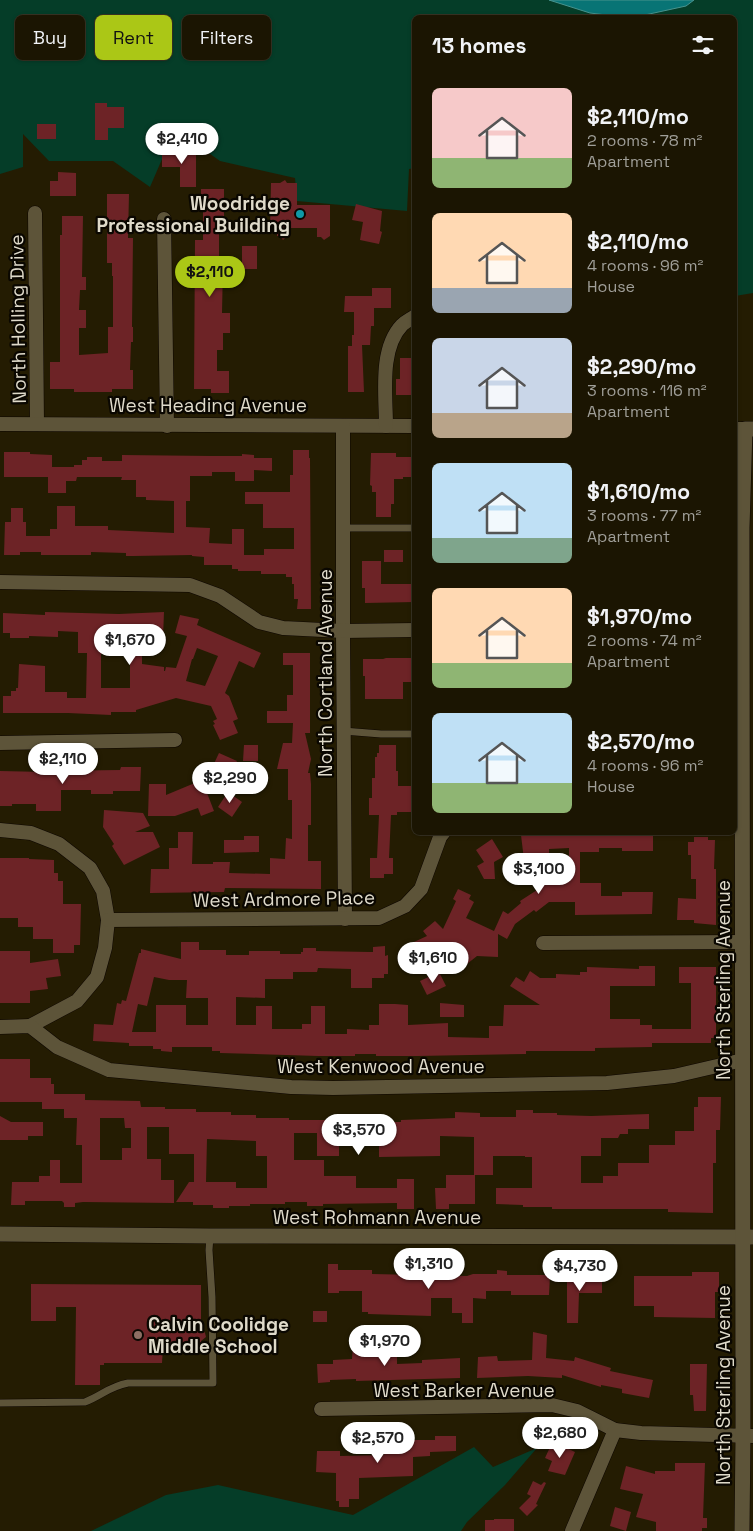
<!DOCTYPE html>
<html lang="en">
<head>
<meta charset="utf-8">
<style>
	body { margin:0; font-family:"Space Grotesk",sans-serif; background:#282211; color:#f1f3f6; height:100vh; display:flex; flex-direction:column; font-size:19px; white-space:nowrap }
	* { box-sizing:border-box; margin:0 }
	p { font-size:16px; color:#a09f99 }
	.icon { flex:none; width:28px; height:28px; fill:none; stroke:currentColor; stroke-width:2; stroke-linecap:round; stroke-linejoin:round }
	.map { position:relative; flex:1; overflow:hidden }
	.panel { position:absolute; left:412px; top:15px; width:325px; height:820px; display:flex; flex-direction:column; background:#1b1502; border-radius:8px; box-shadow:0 1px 4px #0004,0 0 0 1px #393424 }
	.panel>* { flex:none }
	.hud { position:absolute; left:15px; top:15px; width:322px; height:45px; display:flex; gap:10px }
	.price { position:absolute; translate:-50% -42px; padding:0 11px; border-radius:18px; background:#fff; color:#222; font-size:16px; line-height:32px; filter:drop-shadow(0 1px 2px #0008) }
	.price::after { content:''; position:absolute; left:50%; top:30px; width:15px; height:11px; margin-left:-8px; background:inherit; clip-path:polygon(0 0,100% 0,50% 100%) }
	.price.on { background:#abc716; color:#111 }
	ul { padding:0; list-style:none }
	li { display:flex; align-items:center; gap:15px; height:125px; padding:0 20px }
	li span { display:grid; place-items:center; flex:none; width:140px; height:100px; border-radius:8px; color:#555 }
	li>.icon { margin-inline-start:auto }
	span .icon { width:60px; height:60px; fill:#fffc; stroke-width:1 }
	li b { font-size:21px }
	h2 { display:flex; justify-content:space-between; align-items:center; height:60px; padding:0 20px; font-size:21px }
	.chip { padding:0 18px; border-radius:8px; background:#1b1502; box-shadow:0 1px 4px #0004,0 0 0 1px #393424; font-size:18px; line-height:45px }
	.chip.on { background:#abc716; color:#111 }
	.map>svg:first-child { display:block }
</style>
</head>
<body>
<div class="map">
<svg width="753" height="1531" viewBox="0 0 753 1531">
	<rect width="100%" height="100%" fill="#241c02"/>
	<!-- green -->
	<g fill="#053d28">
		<polygon points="0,0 753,0 753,293 735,296 735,18 415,18 415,168 409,169 407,211 297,201 295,178 220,161 175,129 150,187 113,161 49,161 23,134 23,167 0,174"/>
		<polygon points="474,1447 493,1467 537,1448 505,1485 467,1522 461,1531 91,1531 166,1495 218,1485 353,1515"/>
	</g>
	<!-- water -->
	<polygon fill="#087475" stroke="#48938e" points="549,0 694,0 686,6 631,18 590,13"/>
	<!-- building -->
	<g fill="#6d2326" fill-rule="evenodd">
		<polygon points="95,103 107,103 107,107 124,107 124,128 108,128 108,140 95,140"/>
		<rect x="37" y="124" width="19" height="15"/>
		<polygon points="162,149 196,149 196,187 180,187 180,167 162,167"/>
		<polygon points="58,172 76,173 76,196 50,196 50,181 58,181"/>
		<polygon points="285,180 287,183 297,183 297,205 330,205 330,236 324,240 321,237 317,237 317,228 289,228 289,237 286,237 283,240 280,236 277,236 277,231 270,231 271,183 280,183"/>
		<polygon points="201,189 224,189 224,233 219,233 219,265 223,265 222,313 230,313 230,333 223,333 223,350 217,350 217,371 229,371 229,393 211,393 211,389 194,389 195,240 203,240 203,203 201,203"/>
		<polygon points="107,194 129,194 128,238 133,238 132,327 133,327 133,342 131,342 130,370 133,370 133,389 112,389 112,392 74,392 74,389 50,389 50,362 60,362 60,235 62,235 62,216 83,216 82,277 86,277 86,290 80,290 79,310 86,310 86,328 79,328 79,355 108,353 108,327 113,327 113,276 112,276 112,263 107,263"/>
		<polygon points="356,204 382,211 380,231 382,232 379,244 360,240 363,222 352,220"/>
		<rect x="242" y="246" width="15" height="23"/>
		<polygon points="372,288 391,288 391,308 374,308 374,326 371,326 370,345 362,345 364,392 348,392 348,346 352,346 352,335 354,335 354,312 344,312 345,296 372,296"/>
		<polygon points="400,358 414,358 414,395 396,395 396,379 400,379"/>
		<polygon points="293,450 309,450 309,458 310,458 311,609 297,609 298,599 294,599 294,584 292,584 292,577 286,577 286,574 261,574 261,571 238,571 238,569 232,569 232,565 204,565 204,557 192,556 192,555 134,556 126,556 126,553 91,552 91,555 41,555 41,552 20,552 20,555 4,555 5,522 11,522 11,508 23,508 23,522 26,522 26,536 50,536 50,529 57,529 57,506 75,506 75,526 108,526 108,530 174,533 174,501 146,500 146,497 136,497 136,480 121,480 122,477 77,477 76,481 66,481 66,493 48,493 48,477 4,477 4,452 30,452 30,454 52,455 52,467 74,467 74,465 82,465 82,460 87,460 87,457 102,457 102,461 122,461 122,455 211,456 242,456 242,454 254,455 254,458 272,458 272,471 254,470 254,481 235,481 235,472 212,472 212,476 190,476 190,501 186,501 186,527 210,528 209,543 232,544 232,529 244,529 244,555 264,555 264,549 294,549 294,528 263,528 263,504 245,504 245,492 290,492 290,475 293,475"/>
		<polygon points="371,453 396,453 396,457 415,457 415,477 403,477 403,479 394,479 394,504 391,504 391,517 376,517 376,492 372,492 372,486 370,485"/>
		<rect x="384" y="550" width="19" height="12"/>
		<polygon points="362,561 381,561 381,584 415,584 415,602 365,603 365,588 362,588"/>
		<path d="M 45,612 L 119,614 L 164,612 L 163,638 L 142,638 L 142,664 L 164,667 L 164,671 L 165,671 L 166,667 L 176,668 L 187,636 L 175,633 L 180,615 L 199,619 L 197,625 L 261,653 L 254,668 L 239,661 L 225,693 L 229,696 L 238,719 L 233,721 L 238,733 L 220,740 L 213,725 L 215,724 L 213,721 L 217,719 L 211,706 L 176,698 L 136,710 L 136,712 L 111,712 L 111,715 L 68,713 L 3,713 L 3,696 L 11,696 L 11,691 L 16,691 L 16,688 L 18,688 L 19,664 L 45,666 L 45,692 L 67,692 L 67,698 L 86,698 L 87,653 L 78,653 L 78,632 L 58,631 L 58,637 L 29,636 L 29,638 L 10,638 L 10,633 L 3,633 L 3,613 L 45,615 ZM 197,648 L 218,656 L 205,686 L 186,681 L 192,659 L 193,659 ZM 101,654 L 130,654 L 130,688 L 101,688 Z"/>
		<polygon points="283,653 310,653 310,733 305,733 311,759 308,773 310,773 311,784 311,825 308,825 308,861 321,861 321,889 225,888 224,892 150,893 151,869 169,869 169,848 178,848 178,832 193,832 192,864 213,864 213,862 230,862 229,873 270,874 270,858 285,859 286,838 292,839 292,800 288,800 288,769 277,769 283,743 292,743 293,723 267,723 267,711 287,711 287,695 293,695 293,665 283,665"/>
		<polygon points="386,658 415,658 415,682 403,682 403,699 365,699 365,676 363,676 363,659 383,659"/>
		<polygon points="244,745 258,745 258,761 243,761"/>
		<polygon points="379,745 396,745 396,771 398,771 398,786 415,786 415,812 397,812 397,815 391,815 389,858 393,858 393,874 384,874 384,878 370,878 370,858 377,858 379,815 369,815 369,798 372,798 372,778 375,778 375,757 377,757 377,753 379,753"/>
		<polygon points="219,753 237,761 229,778 211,770"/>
		<polygon points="121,767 141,767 140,791 113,791 113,794 91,794 91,790 61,790 61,811 36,811 36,804 12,804 12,806 0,806 0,771 45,772 45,771 120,770"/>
		<polygon points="202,780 214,811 201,816 198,808 175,816 148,816 149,784 166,784 166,795"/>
		<polygon points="228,792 242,802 232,817 218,807"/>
		<polygon points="104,810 143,813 150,826 135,832 153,832 160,847 124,865 112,846 114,844 103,827"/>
		<polygon points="526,832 653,833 653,851 622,851 622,848 599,848 599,852 580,852 580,883 601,883 601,896 622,896 622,892 653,892 652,914 575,915 575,902 549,902 536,912 534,910 515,924 507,939 498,934 498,957 477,956 467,964 451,944 442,953 439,950 411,963 403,947 427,936 423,931 435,921 443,929 456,901 453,899 458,889 471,895 469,899 474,902 466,918 494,931 503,911 508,914 521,903 520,901 551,881 569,881 569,869 572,867 569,867 569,848 549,849 549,870 519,873 518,861 524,860 521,835"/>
		<polygon points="244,836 259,836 259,852 224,853 224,840 244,840"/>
		<polygon points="694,837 708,837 708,840 715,840 714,869 716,869 716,925 694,923 694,920 677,920 678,898 696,899 696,879 691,879 691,855 688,855 688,842 694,842"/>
		<polygon points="492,839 503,857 494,862 495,879 484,879 477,866 484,862 476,850"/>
		<polygon points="0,858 29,858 29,859 54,860 54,873 58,873 58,881 63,881 63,904 81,904 80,945 74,945 74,953 53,953 53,939 33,939 33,927 18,927 18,918 0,918"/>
		<path d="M 181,942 L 199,942 L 199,950 L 226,950 L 226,955 L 249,955 L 249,951 L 280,951 L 280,954 L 301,954 L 301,952 L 303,952 L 303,948 L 316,948 L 316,951 L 370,952 L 373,952 L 373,947 L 385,946 L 385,956 L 388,955 L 388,974 L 384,974 L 384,978 L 372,978 L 372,988 L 351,988 L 351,969 L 318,968 L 317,972 L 293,972 L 293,979 L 265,979 L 265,998 L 236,997 L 236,1025 L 256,1025 L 256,1006 L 272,1006 L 272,1029 L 302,1029 L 302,1024 L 311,1024 L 311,1006 L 325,1006 L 325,1034 L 347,1034 L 347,1029 L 369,1030 L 369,1025 L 379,1025 L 379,1004 L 395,1004 L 408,1005 L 408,1025 L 448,1023 L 448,1037 L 489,1038 L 489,1026 L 503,1026 L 504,1005 L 540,1005 L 510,986 L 516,977 L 524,982 L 530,971 L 540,978 L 556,978 L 556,974 L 580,975 L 580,972 L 587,972 L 587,967 L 639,969 L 639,966 L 655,966 L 655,986 L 610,986 L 610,1019 L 640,1019 L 640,1025 L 652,1025 L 652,1029 L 691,1029 L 691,983 L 679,983 L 679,967 L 716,967 L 716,1038 L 711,1038 L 711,1043 L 652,1043 L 652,1047 L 595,1048 L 595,1051 L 526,1051 L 526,1054 L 418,1056 L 376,1056 L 376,1054 L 355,1054 L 355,1056 L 318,1056 L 220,1053 L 220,1051 L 212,1051 L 212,1047 L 172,1047 L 172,1052 L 161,1051 L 161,1049 L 153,1049 L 153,1046 L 129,1046 L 129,1043 L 93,1041 L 94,1024 L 113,1025 L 117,1003 L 121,1004 L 122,1000 L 126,1001 L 139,953 L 141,953 L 141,949 L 181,959 ZM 154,977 L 169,980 L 187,980 L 186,998 L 208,998 L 208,1025 L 186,1025 L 186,1005 L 156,1005 L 156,1032 L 132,1032 L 138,1004 L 147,1006 Z"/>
		<polygon points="0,951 30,951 30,963 58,959 61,976 46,978 48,989 30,991 30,1003 0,1003"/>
		<polygon points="439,972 446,986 427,995 420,981"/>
		<polygon points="440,1003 464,1005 464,1017 440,1017"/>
		<path d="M 0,1059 L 30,1059 L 30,1078 L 51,1078 L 51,1084 L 54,1084 L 54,1094 L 85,1094 L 85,1100 L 140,1101 L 141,1107 L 165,1107 L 165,1109 L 196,1109 L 196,1112 L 231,1112 L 231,1115 L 256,1115 L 256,1118 L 289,1118 L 289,1120 L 376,1120 L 381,1122 L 401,1122 L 401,1120 L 455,1118 L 455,1112 L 480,1113 L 480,1117 L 516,1117 L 516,1110 L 533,1110 L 533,1113 L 557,1113 L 557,1115 L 591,1116 L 649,1114 L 649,1129 L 628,1129 L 628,1134 L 620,1134 L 618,1138 L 601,1138 L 601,1156 L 581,1156 L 581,1183 L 603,1183 L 603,1176 L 618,1176 L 618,1163 L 649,1163 L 649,1145 L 675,1145 L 675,1131 L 694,1131 L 694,1107 L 698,1107 L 698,1097 L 721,1097 L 720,1130 L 716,1130 L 716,1163 L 713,1163 L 713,1213 L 668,1212 L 668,1209 L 552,1209 L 552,1207 L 523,1207 L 523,1205 L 496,1204 L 496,1188 L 532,1188 L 532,1157 L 525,1157 L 525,1156 L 493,1156 L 493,1175 L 475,1175 L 475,1204 L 449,1204 L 449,1209 L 436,1209 L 435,1188 L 446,1188 L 446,1175 L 474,1175 L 474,1137 L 440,1136 L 440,1156 L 379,1157 L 379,1143 L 364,1143 L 364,1141 L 339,1141 L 339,1156 L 317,1156 L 317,1133 L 294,1133 L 294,1160 L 324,1160 L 324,1176 L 356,1176 L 356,1188 L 397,1188 L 397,1179 L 414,1179 L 414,1209 L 397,1209 L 397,1203 L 323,1204 L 323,1206 L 307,1206 L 307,1202 L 285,1202 L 285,1204 L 250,1204 L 250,1206 L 229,1206 L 229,1208 L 213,1208 L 213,1205 L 193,1205 L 193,1202 L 176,1202 L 189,1182 L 194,1182 L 194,1154 L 169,1154 L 169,1127 L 147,1127 L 147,1159 L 161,1159 L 161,1180 L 174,1180 L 174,1203 L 83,1202 L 75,1203 L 75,1207 L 64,1207 L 64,1203 L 62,1201 L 25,1201 L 25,1205 L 11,1205 L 12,1182 L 39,1182 L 39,1176 L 50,1176 L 50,1160 L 60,1160 L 60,1183 L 82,1183 L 82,1145 L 76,1145 L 77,1118 L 64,1118 L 64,1109 L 42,1109 L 42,1102 L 0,1102 ZM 100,1118 L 124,1118 L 125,1128 L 131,1128 L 131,1148 L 122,1148 L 122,1160 L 100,1160 ZM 207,1139 L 256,1141 L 256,1156 L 267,1156 L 267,1188 L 236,1188 L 236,1182 L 206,1182 Z"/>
		<polygon points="0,1116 11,1122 43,1122 43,1136 28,1136 28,1140 0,1140"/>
		<polygon points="328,1264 338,1264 338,1270 372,1270 372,1274 467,1276 473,1274 497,1274 497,1270 507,1271 507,1275 550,1275 549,1295 511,1295 511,1291 486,1291 486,1299 473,1298 473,1323 462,1323 462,1313 452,1313 452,1298 431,1298 431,1316 368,1314 368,1312 362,1312 362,1291 339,1291 339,1293 328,1293"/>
		<polygon points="692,1272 719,1272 719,1292 715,1292 715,1318 654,1317 654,1306 634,1306 634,1276 692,1276"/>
		<polygon points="567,1275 602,1275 602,1293 579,1293 578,1323 567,1323"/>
		<polygon points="31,1284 201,1285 201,1328 205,1333 206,1337 201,1341 201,1348 163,1347 162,1363 104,1363 104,1365 100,1365 100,1385 75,1385 76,1307 56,1307 56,1321 31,1321"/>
		<rect x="313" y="1311" width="14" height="11"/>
		<polygon points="533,1332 547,1335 546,1358 574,1361 575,1357 611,1368 610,1371 653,1380 649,1398 622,1393 622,1389 601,1385 601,1387 562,1375 562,1378 528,1376 477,1378 478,1357 497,1356 498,1361 532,1360"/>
		<polygon points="385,1342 385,1355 397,1355 397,1364 422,1363 422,1360 460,1358 460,1378 356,1381 356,1379 330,1380 330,1382 318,1383 317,1364 333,1364 333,1360 352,1359 353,1343"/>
		<polygon points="690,1364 707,1364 706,1411 694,1411 693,1395 690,1395"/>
		<polygon points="435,1436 456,1436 456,1451 430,1452 430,1456 413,1457 413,1476 359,1478 359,1499 349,1499 349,1507 339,1507 339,1501 336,1501 336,1473 316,1472 317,1451 340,1451 340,1456 384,1455 383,1444 408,1443 407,1440 435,1440"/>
		<polygon points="554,1442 575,1452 565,1475 548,1471 552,1461 545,1458 551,1445 553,1446"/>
		<polygon points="675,1463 705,1463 703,1518 707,1518 707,1528 702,1528 702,1531 656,1531 656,1522 636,1517 643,1494 620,1489 626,1466 655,1474 655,1471 675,1471"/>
		<polygon points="533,1481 541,1485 544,1482 546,1483 536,1504 538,1505 527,1516 519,1508 531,1496 527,1494"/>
		<polygon points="615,1507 631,1512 626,1531 610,1526"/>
		<polygon points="494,1519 514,1519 514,1531 485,1531 485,1520 494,1520"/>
	</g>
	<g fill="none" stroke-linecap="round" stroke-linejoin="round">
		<defs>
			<g id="lane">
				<polyline points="343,528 415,528"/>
				<polyline points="343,731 381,734 415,734"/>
				<path d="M 0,1403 L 85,1402 C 103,1395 108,1387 128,1383 L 213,1383 L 212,1297 L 209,1250 L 210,1236"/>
			</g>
			<g id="street">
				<polyline points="35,213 37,424"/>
				<polyline points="164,219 167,426"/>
				<polyline points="0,424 415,426"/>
				<polyline points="343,426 343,631 345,919"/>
				<path d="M 386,426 C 386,395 379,349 402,325 C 406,321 411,319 415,316"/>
				<polyline points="735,429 745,429"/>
				<polyline points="0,582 190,585 220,596 259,622 283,628 343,631 415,630"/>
				<polyline points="0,743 175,740"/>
				<polyline points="0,830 31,833 59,844 90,868 103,891 108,920 105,948 97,977 77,1001 30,1026"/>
				<polyline points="108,920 379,918 405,906 421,889 440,837 444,832"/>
				<polyline points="543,943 743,942"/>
				<polyline points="0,1027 30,1026 57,1047 109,1070 291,1087 333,1088 607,1083 674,1076 743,1060"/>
				<polyline points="321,1409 552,1405 577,1411 615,1430 641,1433 753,1436"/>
				<polyline points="572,1531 615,1430"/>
			</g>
			<g id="secondary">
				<polyline points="0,1234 210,1236 752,1237"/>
				<polyline points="742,1531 743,1436 742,528 745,429 753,429"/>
			</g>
		</defs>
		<!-- lane casing -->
		<use href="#lane" stroke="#0d0600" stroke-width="8"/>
		<!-- street casing -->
		<use href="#street" stroke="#0d0600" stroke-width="15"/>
		<!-- secondary casing -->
		<use href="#secondary" stroke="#0d0600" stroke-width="16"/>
		<!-- lane -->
		<use href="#lane" stroke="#5d5439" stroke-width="7"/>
		<!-- street -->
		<use href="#street" stroke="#5d5439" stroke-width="14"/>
		<!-- secondary -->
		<use href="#secondary" stroke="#5d5439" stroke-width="15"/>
	</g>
	<!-- markers -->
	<circle fill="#0f9aa8" stroke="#0a0701" stroke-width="2" cx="300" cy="214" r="5"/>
	<circle fill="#8d6e63" stroke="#0a0701" stroke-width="2" cx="138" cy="1335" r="5"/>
	<g text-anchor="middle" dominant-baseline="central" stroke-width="4.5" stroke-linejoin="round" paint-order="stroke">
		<!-- poi labels -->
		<g font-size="19" font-weight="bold" fill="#dfdaca" stroke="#0a0701" text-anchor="end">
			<text x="290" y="203">Woodridge<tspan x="290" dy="22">Professional Building</tspan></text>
			<text x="148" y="1324" text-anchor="start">Calvin Coolidge<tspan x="148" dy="22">Middle School</tspan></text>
		</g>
		<!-- street labels -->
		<g font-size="19" fill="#dfdaca" stroke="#0a0701">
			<text transform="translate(18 319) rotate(-91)">North Holling Drive</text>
			<text x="208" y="405">West Heading Avenue</text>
			<text transform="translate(325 673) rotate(-90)">North Cortland Avenue</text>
			<text transform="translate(284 899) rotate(-1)">West Ardmore Place</text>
			<text transform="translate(723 980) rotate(-90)">North Sterling Avenue</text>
			<text x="381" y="1066">West Kenwood Avenue</text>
			<text x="377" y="1217">West Rohmann Avenue</text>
			<text transform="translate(723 1385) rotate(-90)">North Sterling Avenue</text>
			<text x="464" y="1390">West Barker Avenue</text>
		</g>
	</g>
</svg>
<b class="price" style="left:182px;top:165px">$2,410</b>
<b class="price on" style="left:210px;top:298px">$2,110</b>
<b class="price" style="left:130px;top:666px">$1,670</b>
<b class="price" style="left:63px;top:785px">$2,110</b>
<b class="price" style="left:230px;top:804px">$2,290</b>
<b class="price" style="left:539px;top:895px">$3,100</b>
<b class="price" style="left:433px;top:984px">$1,610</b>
<b class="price" style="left:359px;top:1156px">$3,570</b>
<b class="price" style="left:429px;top:1290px">$1,310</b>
<b class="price" style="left:580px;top:1292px">$4,730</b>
<b class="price" style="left:385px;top:1367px">$1,970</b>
<b class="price" style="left:560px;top:1459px">$2,680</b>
<b class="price" style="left:378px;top:1464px">$2,570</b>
<div class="hud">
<a class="chip">Buy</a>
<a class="chip on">Rent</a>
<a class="chip">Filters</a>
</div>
<section class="panel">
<h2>13 homes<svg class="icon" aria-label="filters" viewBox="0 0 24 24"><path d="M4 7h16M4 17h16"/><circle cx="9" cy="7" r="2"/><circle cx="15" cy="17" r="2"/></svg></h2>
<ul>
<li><span style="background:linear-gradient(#f6c9c9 70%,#8fb573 0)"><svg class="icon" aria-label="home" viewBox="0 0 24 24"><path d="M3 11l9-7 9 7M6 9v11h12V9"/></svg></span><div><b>$2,110/mo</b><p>2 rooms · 78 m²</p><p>Apartment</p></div></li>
<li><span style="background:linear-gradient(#ffd9b3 75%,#9aa5b1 0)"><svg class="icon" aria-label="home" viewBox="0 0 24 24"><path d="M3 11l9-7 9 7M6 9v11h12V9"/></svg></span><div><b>$2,110/mo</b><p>4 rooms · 96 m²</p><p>House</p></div></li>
<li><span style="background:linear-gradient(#c9d6e8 75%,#b9a48a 0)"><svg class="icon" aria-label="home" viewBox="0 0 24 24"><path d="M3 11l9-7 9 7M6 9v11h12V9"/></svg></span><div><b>$2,290/mo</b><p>3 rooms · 116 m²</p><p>Apartment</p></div></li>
<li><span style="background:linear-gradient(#bfe0f5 75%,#7fa58c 0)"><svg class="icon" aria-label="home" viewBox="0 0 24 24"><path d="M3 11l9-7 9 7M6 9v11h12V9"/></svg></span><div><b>$1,610/mo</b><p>3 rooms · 77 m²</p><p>Apartment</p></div></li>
<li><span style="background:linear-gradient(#ffd9b3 75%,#8fb573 0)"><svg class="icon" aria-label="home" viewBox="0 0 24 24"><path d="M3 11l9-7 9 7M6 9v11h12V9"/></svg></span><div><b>$1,970/mo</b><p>2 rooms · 74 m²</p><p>Apartment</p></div></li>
<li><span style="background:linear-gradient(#bfe0f5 70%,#8fb573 0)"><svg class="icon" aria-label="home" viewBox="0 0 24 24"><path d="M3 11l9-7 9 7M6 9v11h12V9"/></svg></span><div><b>$2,570/mo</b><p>4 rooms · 96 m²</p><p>House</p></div></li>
</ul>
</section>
</div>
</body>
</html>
